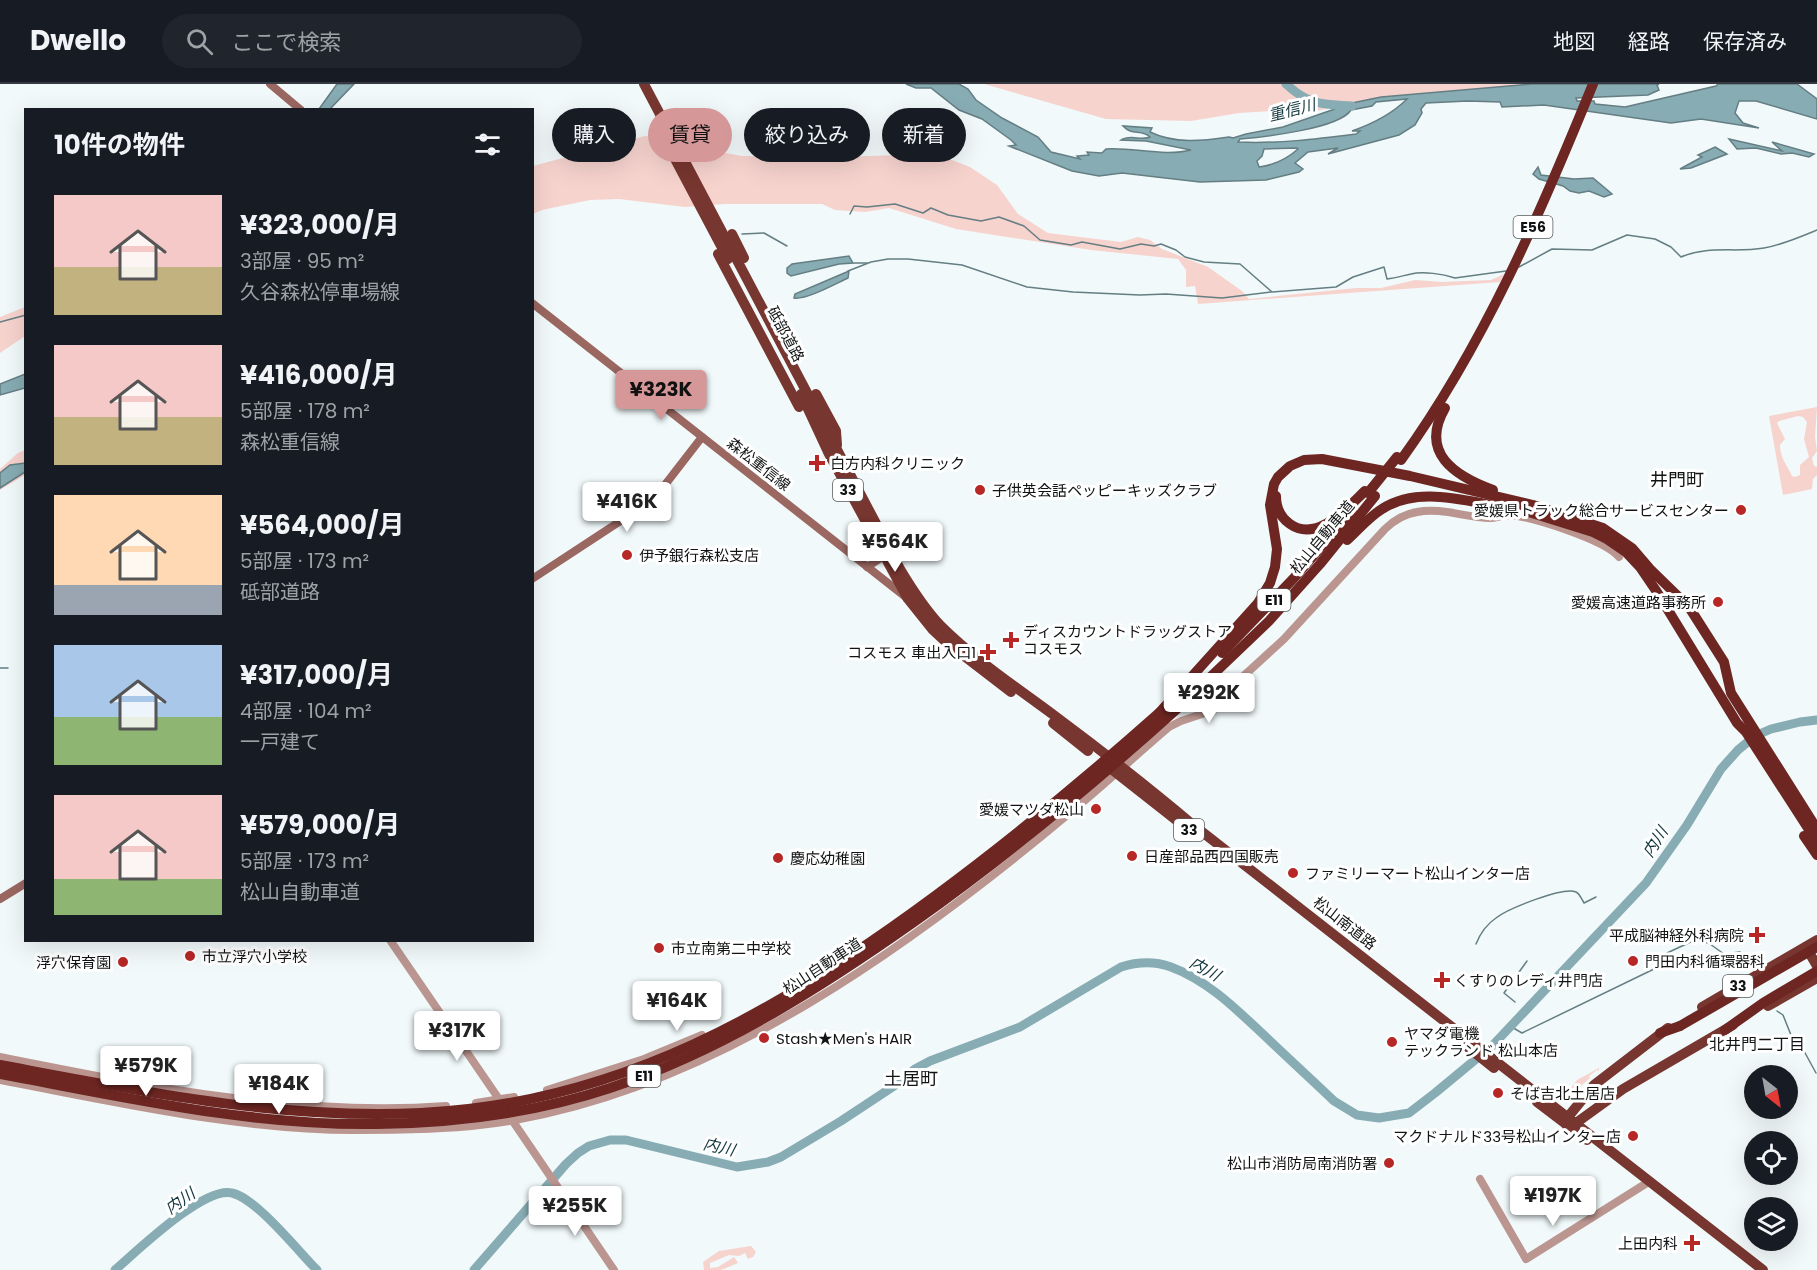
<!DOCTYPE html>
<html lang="ja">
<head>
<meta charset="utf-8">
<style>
	body { margin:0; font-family:Poppins,"Noto Sans JP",sans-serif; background:#20242c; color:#f1f3f6; height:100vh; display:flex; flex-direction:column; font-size:22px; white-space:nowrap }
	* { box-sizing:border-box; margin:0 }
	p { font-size:20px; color:#9ea1a6 }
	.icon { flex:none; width:33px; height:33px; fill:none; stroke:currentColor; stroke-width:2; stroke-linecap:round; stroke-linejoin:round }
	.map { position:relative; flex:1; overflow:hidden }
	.details { position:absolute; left:24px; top:24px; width:510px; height:834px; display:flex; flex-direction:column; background:#171b24; border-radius:0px; box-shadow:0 6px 24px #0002 }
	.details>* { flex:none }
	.top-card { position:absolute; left:552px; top:24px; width:570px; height:54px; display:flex; gap:12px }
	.needle { width:39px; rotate:149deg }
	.fabs { position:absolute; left:1744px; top:981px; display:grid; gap:12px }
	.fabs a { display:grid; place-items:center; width:54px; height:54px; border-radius:50%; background:#171b24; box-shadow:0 6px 24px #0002; font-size:30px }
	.price { position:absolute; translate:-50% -51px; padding:0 14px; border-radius:6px; background:#fff; color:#222; font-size:20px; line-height:39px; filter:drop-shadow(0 2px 3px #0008) }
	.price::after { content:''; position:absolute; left:50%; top:36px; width:18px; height:14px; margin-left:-9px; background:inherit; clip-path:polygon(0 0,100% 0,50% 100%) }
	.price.on { background:#d69798; color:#111 }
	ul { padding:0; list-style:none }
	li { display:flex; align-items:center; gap:18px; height:150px; padding:0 30px }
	li span { display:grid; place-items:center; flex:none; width:168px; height:120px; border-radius:0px; color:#555 }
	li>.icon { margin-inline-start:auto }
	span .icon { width:72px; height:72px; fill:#fffc; stroke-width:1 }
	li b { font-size:26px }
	h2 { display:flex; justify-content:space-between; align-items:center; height:72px; padding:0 30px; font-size:26px }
	.chip { padding:0 21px; border-radius:27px; background:#171b24; box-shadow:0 6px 24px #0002; font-size:21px; line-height:54px }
	.chip.on { background:#d69798; color:#111 }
	header { display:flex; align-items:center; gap:36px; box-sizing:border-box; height:84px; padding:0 30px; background:#171b24; border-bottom:2px solid #363941 }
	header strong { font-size:28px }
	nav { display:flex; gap:33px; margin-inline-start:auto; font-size:21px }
	.search { width:420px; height:54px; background:#20242c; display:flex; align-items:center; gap:15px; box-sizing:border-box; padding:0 21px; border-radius:33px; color:#9ea1a6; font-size:22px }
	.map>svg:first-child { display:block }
</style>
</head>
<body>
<header>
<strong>Dwello</strong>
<div class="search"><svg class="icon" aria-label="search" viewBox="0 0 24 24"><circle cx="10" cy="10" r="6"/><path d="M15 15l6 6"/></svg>ここで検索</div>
<nav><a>地図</a><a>経路</a><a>保存済み</a></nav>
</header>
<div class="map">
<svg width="1817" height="1186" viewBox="0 0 1817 1186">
	<rect width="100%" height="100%" fill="#f1f9fa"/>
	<!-- green -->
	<g fill="#f7d3ce" fill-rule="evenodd">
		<polygon points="984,0 1535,0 1381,13 1317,27 1288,26 1239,29 1191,37 1106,35"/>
		<polygon points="645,52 686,56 715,67 742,72 833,73 936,70 970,83 997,101 1018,130 1048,149 1121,158 1138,153 1150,156 1162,165 1208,183 1242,207 1249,215 1356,204 1381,204 1415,196 1442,198 1491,196 1504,190 1500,198 1198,220 1195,202 1186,203 1186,186 1178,175 1091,166 956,145 889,124 865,128 835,126 822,120 725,120 685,123 619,115 590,116 542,126 533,130 533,82"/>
		<polygon points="25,223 25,252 0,269 0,233"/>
		<path d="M 1817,323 L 1815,353 L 1817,367 L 1812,374 L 1814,382 L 1817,383 L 1817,391 L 1813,395 L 1812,405 L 1783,411 L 1769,332 ZM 1798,332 L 1803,333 L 1807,338 L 1804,355 L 1809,373 L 1800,381 L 1800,391 L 1795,393 L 1792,392 C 1787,381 1780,374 1780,361 L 1785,355 L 1777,339 L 1779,337 Z"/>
		<polygon points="25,366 25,391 0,406 0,385 18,369"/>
		<polygon points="1599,984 1599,987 1597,986 1589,992 1590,994 1568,1013 1556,1005 1578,990 1562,1001 1563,1007 1568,1008 1577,996"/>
		<polygon points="751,1162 756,1168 753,1173 748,1175 745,1169 739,1172 729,1171 710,1179 710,1184 718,1183 734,1173 738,1179 721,1186 704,1186 703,1178 719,1167"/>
	</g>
	<!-- water -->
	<g fill="#87acb3" stroke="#647e83" stroke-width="1.5" fill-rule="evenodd">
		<polygon points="337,0 354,0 330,25 319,25"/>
		<path d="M 906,0 L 959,0 L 968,5 L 976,16 L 1002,34 L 1038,53 L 1051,68 L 1080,75 L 1077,72 L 1089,71 L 1087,68 L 1102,69 L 1106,65 C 1133,63 1164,73 1191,66 L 1146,57 L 1121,56 C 1130,50 1141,57 1150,53 C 1141,45 1132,52 1123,42 L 1152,44 L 1150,48 C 1175,60 1202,57 1229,53 L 1233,54 L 1246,50 L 1283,43 L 1352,19 L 1381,13 L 1532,0 L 1659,0 L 1657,1 L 1659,6 L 1648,11 L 1576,14 L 1577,17 L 1594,17 L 1595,20 L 1625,23 L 1716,2 L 1718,0 L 1797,0 L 1817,15 L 1817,35 L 1756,17 L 1739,17 L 1735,29 L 1743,39 L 1759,44 L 1701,35 L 1671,39 L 1544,21 L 1502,23 L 1500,18 L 1468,17 L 1426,19 L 1421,25 L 1422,29 L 1415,41 L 1399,51 L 1328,70 L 1338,64 L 1308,68 L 1295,79 L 1303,85 L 1299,88 L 1266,96 L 1200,98 L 1122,89 L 1099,92 L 1072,87 L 1009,62 L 1016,61 L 1011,56 L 982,35 L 959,26 L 931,4 L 916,4 ZM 1407,15 C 1393,29 1372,40 1352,47 L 1360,47 L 1356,50 C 1317,55 1276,60 1238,58 L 1240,55 C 1262,53 1339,45 1351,26 L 1372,22 L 1376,18 ZM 1264,65 L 1297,64 L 1298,65 C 1288,74 1274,81 1259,83 L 1257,77 L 1262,72 Z"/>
		<polygon points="1729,55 1782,67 1772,58 1814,70 1809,73 1792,69 1781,70 1756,64 1737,65"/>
		<polygon points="1715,63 1727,70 1691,84 1680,85 1702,73 1698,71"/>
		<polygon points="1538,83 1541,91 1574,95 1593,94 1612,110 1604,113 1589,107 1579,109 1570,107 1563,102 1539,95 1533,90"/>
		<polygon points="849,172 853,179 839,180 791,192 787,189 787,184 792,180"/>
		<path d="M 849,187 L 848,194 C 835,200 806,216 794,214 L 795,210 Z"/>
		<polygon points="25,290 25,304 0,311 0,300"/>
		<polygon points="25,379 25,388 0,404 0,389 10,381"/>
	</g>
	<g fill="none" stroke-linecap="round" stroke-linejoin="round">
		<!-- stream -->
		<g stroke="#647e83" stroke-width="1.5">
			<path d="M 850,130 L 854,122 L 867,123 L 895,120 L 923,129 L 931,124 L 948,131 L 981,137 L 999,133 L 1024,142 L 1040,156 L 1071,161 L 1082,158 L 1120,165 L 1141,160 L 1154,162 L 1161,160 L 1176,166 L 1185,173 L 1204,178 L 1240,180 L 1272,208 L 1336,203 L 1353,193 L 1384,183 L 1387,195 C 1395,194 1402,192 1411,190 C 1423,187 1443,190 1455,194 L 1506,187"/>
			<polyline points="742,150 764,149 787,162"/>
			<polyline points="854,179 867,179"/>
			<path d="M 1519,183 L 1552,165 L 1592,166 L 1627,151 L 1655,155 L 1671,163 L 1681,173 C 1708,161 1736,169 1764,164 C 1782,161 1800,153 1817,146"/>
			<polyline points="848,187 871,178 888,175 908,175 962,181 1027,203 1073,208 1140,211 1166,210 1222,214 1271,208"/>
			<polyline points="0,238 26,231"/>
			<polyline points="0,584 8,584"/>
			<path d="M 1476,860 C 1480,850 1487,840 1496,834 C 1507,825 1564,802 1576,808 C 1580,810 1582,816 1584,819 L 1596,813"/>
			<polyline points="1515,918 1504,909 1527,877"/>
			<polyline points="1777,927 1783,931 1793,956 1804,967 1816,989"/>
			<polyline points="1510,942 1522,949 1654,885 1661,880 1667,869 1697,855 1710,860 1724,870 1740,868 1748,875 1753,885"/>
		</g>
		<!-- river -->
		<g stroke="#87acb3" stroke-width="9">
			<path d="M 1286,0 C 1310,22 1322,20 1352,22"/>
			<path d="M 115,1186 C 137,1167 204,1102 232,1109 C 256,1114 298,1167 317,1186"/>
			<path d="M 474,1186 L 566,1080 L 578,1069 L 589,1062 L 610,1056 L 626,1056 L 737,1083 L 768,1078 L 781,1073 L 841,1037 L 894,1002 L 915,985 L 930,977 L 1020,943 L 1121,883 C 1137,878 1154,877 1171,883 C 1209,897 1238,927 1267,954 C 1289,975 1312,996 1334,1017 L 1357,1031 L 1379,1034 L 1409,1029 L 1435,1009 L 1493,961 L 1646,799 L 1687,741 L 1721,685 L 1738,666 L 1755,652 L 1771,645 L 1800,638 L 1817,636"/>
		</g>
		<!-- tertiary -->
		<g stroke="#bb9691" stroke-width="8">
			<polyline points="390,856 501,1018"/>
			<polyline points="802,897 848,866"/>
			<path d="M 0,973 C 146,1002 296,1033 446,1022"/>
			<path d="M 0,996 C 116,1018 242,1047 360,1046 C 411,1046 464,1045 515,1036 C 721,1000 913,860 1071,728 C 1104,701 1136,671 1169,643 L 1181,637 L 1202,630 L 1284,555 L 1385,445 C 1394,436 1405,430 1417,428 C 1442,423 1466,434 1490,434 C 1496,434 1502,431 1508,431 C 1531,432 1605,456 1619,473"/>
			<polyline points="547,1006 644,975 702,951"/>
			<polyline points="476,1019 514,1013"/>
			<polyline points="510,1033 614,1186"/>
			<polyline points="1480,1095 1526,1175 1650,1097"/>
		</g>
		<!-- secondary -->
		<g stroke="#9b6761" stroke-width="8">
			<polyline points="270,0 301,26"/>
			<polyline points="532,219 907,514"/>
			<polyline points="867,483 889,469"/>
			<polyline points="532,495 654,415 702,353"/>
			<polyline points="0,815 26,799"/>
		</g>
		<!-- trunk -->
		<g stroke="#783630" stroke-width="10">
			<path d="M 644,0 L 900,485 C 912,505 924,524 940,541 C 974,575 1016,603 1055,632 C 1102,667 1148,703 1192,740 L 1763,1186"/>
			<polyline points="675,75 728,175"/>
			<polyline points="732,150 744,174"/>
			<polyline points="718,170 799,323"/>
			<polyline points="801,310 828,368 908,515 932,545 946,558 1011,608"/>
			<polyline points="816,310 836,347 837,361"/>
			<polyline points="1053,639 1088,667"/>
			<polyline points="1105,680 1180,739"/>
			<polyline points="1806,863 1817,882"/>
			<polyline points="1768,922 1817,894"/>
			<polyline points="1702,923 1817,856"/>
			<polyline points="1668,944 1594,1001 1568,1033 1567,1042 1576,1039 1623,1005 1733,941"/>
			<polyline points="1464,960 1494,984"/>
			<polyline points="1537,1018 1587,1056"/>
		</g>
		<!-- motorway -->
		<g stroke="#6d2622" stroke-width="10">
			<path d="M 1445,324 C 1419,369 1455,392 1493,406"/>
			<path d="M 1401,376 C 1484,261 1540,130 1593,0"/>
			<path d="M 1276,412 C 1276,423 1280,433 1290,440 C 1317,459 1347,424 1365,407"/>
			<polyline points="1516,424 1593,448 1607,455 1626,468 1640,483 1657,508 1737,639 1746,648 1817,758"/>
			<path d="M 1347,456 C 1358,446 1369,433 1382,425 C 1422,399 1475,421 1518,425"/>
			<polyline points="1222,569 1294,494 1352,428"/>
			<polyline points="1179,623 1269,537 1320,480 1375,412"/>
			<polyline points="1159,629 1258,519 1270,499 1275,483 1277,465 1270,421 1274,400 1278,393 1290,382 1304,376 1322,375 1410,392 1533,421 1603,444 1632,464 1650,485 1689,523 1724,578 1731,609 1817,745"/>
			<polyline points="1804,752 1817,771"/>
			<polyline points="1725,946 1763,919 1817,887"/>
			<polyline points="1660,949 1680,942"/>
		</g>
		<!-- motorway-bridge -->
		<g stroke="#6d2622" stroke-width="10">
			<polyline points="1368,409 1397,373"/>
			<polyline points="1680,942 1817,863"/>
			<path d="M 0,981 C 139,1007 279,1036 421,1029 C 618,1020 780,927 935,812 C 1012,755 1087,693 1159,629"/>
			<path d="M 0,990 C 124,1013 250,1042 377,1040 C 456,1039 535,1029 610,1004 C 721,967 819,905 914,838 C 1007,772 1095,699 1179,623"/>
		</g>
	</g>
	<!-- markers -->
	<g fill="#b62726" stroke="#fff" stroke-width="2">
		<path d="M814 370h6v6h6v6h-6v6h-6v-6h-6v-6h6z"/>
		<circle cx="980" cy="406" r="6"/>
		<circle cx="1741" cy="426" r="6"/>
		<circle cx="627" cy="471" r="6"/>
		<circle cx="1718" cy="518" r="6"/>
		<path d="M1008 547h6v6h6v6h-6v6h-6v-6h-6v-6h6z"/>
		<path d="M985 559h6v6h6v6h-6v6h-6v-6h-6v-6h6z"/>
		<circle cx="1096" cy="725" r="6"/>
		<circle cx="1132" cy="772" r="6"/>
		<circle cx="778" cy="774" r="6"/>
		<circle cx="1293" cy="789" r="6"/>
		<path d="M1754 842h6v6h6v6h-6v6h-6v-6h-6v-6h6z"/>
		<circle cx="659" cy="864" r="6"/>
		<circle cx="190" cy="872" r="6"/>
		<circle cx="1633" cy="877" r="6"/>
		<circle cx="123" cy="878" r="6"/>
		<path d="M1439 887h6v6h6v6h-6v6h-6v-6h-6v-6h6z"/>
		<circle cx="764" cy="954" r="6"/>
		<circle cx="1392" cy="958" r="6"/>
		<circle cx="1498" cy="1009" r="6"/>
		<circle cx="1633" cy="1052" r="6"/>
		<circle cx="1389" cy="1079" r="6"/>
		<path d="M1689 1150h6v6h6v6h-6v6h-6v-6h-6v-6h6z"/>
	</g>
	<g text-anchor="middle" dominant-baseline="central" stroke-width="6" stroke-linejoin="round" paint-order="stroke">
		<!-- shield labels -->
		<g fill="#fff" stroke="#585a5a" stroke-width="1.5">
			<rect x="1513.5" y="132" width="39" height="22" rx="4.5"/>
			<rect x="833" y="395" width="30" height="22" rx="4.5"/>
			<rect x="1257.5" y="505" width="33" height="22" rx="4.5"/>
			<rect x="1174" y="735" width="30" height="22" rx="4.5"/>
			<rect x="1723" y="891" width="30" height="22" rx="4.5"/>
			<rect x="627.5" y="981" width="33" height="22" rx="4.5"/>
		</g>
		<g font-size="14" font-weight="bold" fill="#111314">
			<text x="1533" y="143">E56</text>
			<text x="848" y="406">33</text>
			<text x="1274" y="516">E11</text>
			<text x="1189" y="746">33</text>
			<text x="1738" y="902">33</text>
			<text x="644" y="992">E11</text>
		</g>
		<!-- street labels -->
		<g font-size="15" fill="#111314" stroke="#fff">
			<text transform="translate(786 250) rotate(62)">砥部道路</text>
			<text transform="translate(759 380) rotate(38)">森松重信線</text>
			<text transform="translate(1322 453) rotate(-50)">松山自動車道</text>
			<text transform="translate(1345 839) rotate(38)">松山南道路</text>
			<text transform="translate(822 882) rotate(-33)">松山自動車道</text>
		</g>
		<!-- poi labels -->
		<g font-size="15" fill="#111314" stroke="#fff" text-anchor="start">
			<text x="830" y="379">白方内科クリニック</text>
			<text x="992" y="406">子供英会話ペッピーキッズクラブ</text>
			<text x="1729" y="426" text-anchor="end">愛媛県トラック総合サービスセンター</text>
			<text x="639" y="471">伊予銀行森松支店</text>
			<text x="1706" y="518" text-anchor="end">愛媛高速道路事務所</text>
			<text x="1023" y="547">ディスカウントドラッグストア<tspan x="1023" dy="17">コスモス</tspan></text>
			<text x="976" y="568" text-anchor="end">コスモス 車出入口1</text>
			<text x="1084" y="725" text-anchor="end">愛媛マツダ松山</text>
			<text x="1144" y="772">日産部品西四国販売</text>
			<text x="790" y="774">慶応幼稚園</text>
			<text x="1305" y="789">ファミリーマート松山インター店</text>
			<text x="1744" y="851" text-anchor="end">平成脳神経外科病院</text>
			<text x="671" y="864">市立南第二中学校</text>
			<text x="202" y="872">市立浮穴小学校</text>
			<text x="1645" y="877">門田内科循環器科</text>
			<text x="111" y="878" text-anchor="end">浮穴保育園</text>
			<text x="1454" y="896">くすりのレディ井門店</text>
			<text x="1404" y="949">ヤマダ電機<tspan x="1404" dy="17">テックランド 松山本店</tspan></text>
			<text x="776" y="954">Stash★Men's HAIR</text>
			<text x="1510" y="1009">そば吉北土居店</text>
			<text x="1621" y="1052" text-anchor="end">マクドナルド33号松山インター店</text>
			<text x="1377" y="1079" text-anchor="end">松山市消防局南消防署</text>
			<text x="1678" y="1159" text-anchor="end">上田内科</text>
		</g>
		<!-- water labels -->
		<g font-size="16" font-style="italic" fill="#11363d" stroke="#fff">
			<text transform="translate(1292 26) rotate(-14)">重信川</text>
			<text transform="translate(1655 758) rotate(-57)">内川</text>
			<text transform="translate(1205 885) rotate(29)">内川</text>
			<text transform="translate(719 1063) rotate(13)">内川</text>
			<text transform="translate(180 1117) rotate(-35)">内川</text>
		</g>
		<!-- neighbourhood labels -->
		<g font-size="16" fill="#111314" stroke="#fff">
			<text x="1757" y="960">北井門二丁目</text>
		</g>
		<!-- quarter labels -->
		<g font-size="18" fill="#111314" stroke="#fff">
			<text x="1677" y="395">井門町</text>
			<text x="911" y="994">土居町</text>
		</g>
	</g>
</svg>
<div class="fabs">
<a><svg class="needle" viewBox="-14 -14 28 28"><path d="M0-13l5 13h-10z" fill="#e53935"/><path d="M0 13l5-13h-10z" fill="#9ea1a6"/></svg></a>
<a><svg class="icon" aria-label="locate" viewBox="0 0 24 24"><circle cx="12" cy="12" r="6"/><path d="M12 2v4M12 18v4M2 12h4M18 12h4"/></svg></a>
<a><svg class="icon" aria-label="layers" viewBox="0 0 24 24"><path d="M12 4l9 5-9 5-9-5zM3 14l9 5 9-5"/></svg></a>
</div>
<b class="price on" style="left:661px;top:337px">¥323K</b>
<b class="price" style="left:627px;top:449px">¥416K</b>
<b class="price" style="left:895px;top:489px">¥564K</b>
<b class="price" style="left:1209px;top:640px">¥292K</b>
<b class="price" style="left:677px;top:948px">¥164K</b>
<b class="price" style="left:457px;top:978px">¥317K</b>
<b class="price" style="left:146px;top:1013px">¥579K</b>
<b class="price" style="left:279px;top:1031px">¥184K</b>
<b class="price" style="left:1553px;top:1143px">¥197K</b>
<b class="price" style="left:575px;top:1153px">¥255K</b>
<div class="top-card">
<a class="chip">購入</a>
<a class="chip on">賃貸</a>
<a class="chip">絞り込み</a>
<a class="chip">新着</a>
</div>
<section class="details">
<h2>10件の物件<svg class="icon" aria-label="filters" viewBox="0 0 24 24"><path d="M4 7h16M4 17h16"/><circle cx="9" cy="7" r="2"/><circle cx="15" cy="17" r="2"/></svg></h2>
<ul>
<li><span style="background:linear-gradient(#f6c9c9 60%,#c2b280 0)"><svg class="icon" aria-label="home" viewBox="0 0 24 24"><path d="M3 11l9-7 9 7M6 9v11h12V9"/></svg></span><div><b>¥323,000/月</b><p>3部屋 · 95 m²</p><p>久谷森松停車場線</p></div></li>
<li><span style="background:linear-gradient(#f6c9c9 60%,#c2b280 0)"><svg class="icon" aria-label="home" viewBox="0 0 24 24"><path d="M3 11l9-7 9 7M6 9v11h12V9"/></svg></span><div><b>¥416,000/月</b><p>5部屋 · 178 m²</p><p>森松重信線</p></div></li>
<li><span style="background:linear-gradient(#ffd9b3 75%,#9aa5b1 0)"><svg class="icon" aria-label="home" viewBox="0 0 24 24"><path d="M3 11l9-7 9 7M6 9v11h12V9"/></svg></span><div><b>¥564,000/月</b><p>5部屋 · 173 m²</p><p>砥部道路</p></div></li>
<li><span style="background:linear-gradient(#a9c7e8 60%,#8fb573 0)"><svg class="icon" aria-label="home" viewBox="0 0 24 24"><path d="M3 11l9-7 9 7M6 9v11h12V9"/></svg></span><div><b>¥317,000/月</b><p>4部屋 · 104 m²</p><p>一戸建て</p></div></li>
<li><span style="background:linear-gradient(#f6c9c9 70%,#8fb573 0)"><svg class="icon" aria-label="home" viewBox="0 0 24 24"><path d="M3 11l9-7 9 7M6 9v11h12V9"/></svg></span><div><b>¥579,000/月</b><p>5部屋 · 173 m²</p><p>松山自動車道</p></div></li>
</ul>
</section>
</div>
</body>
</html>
